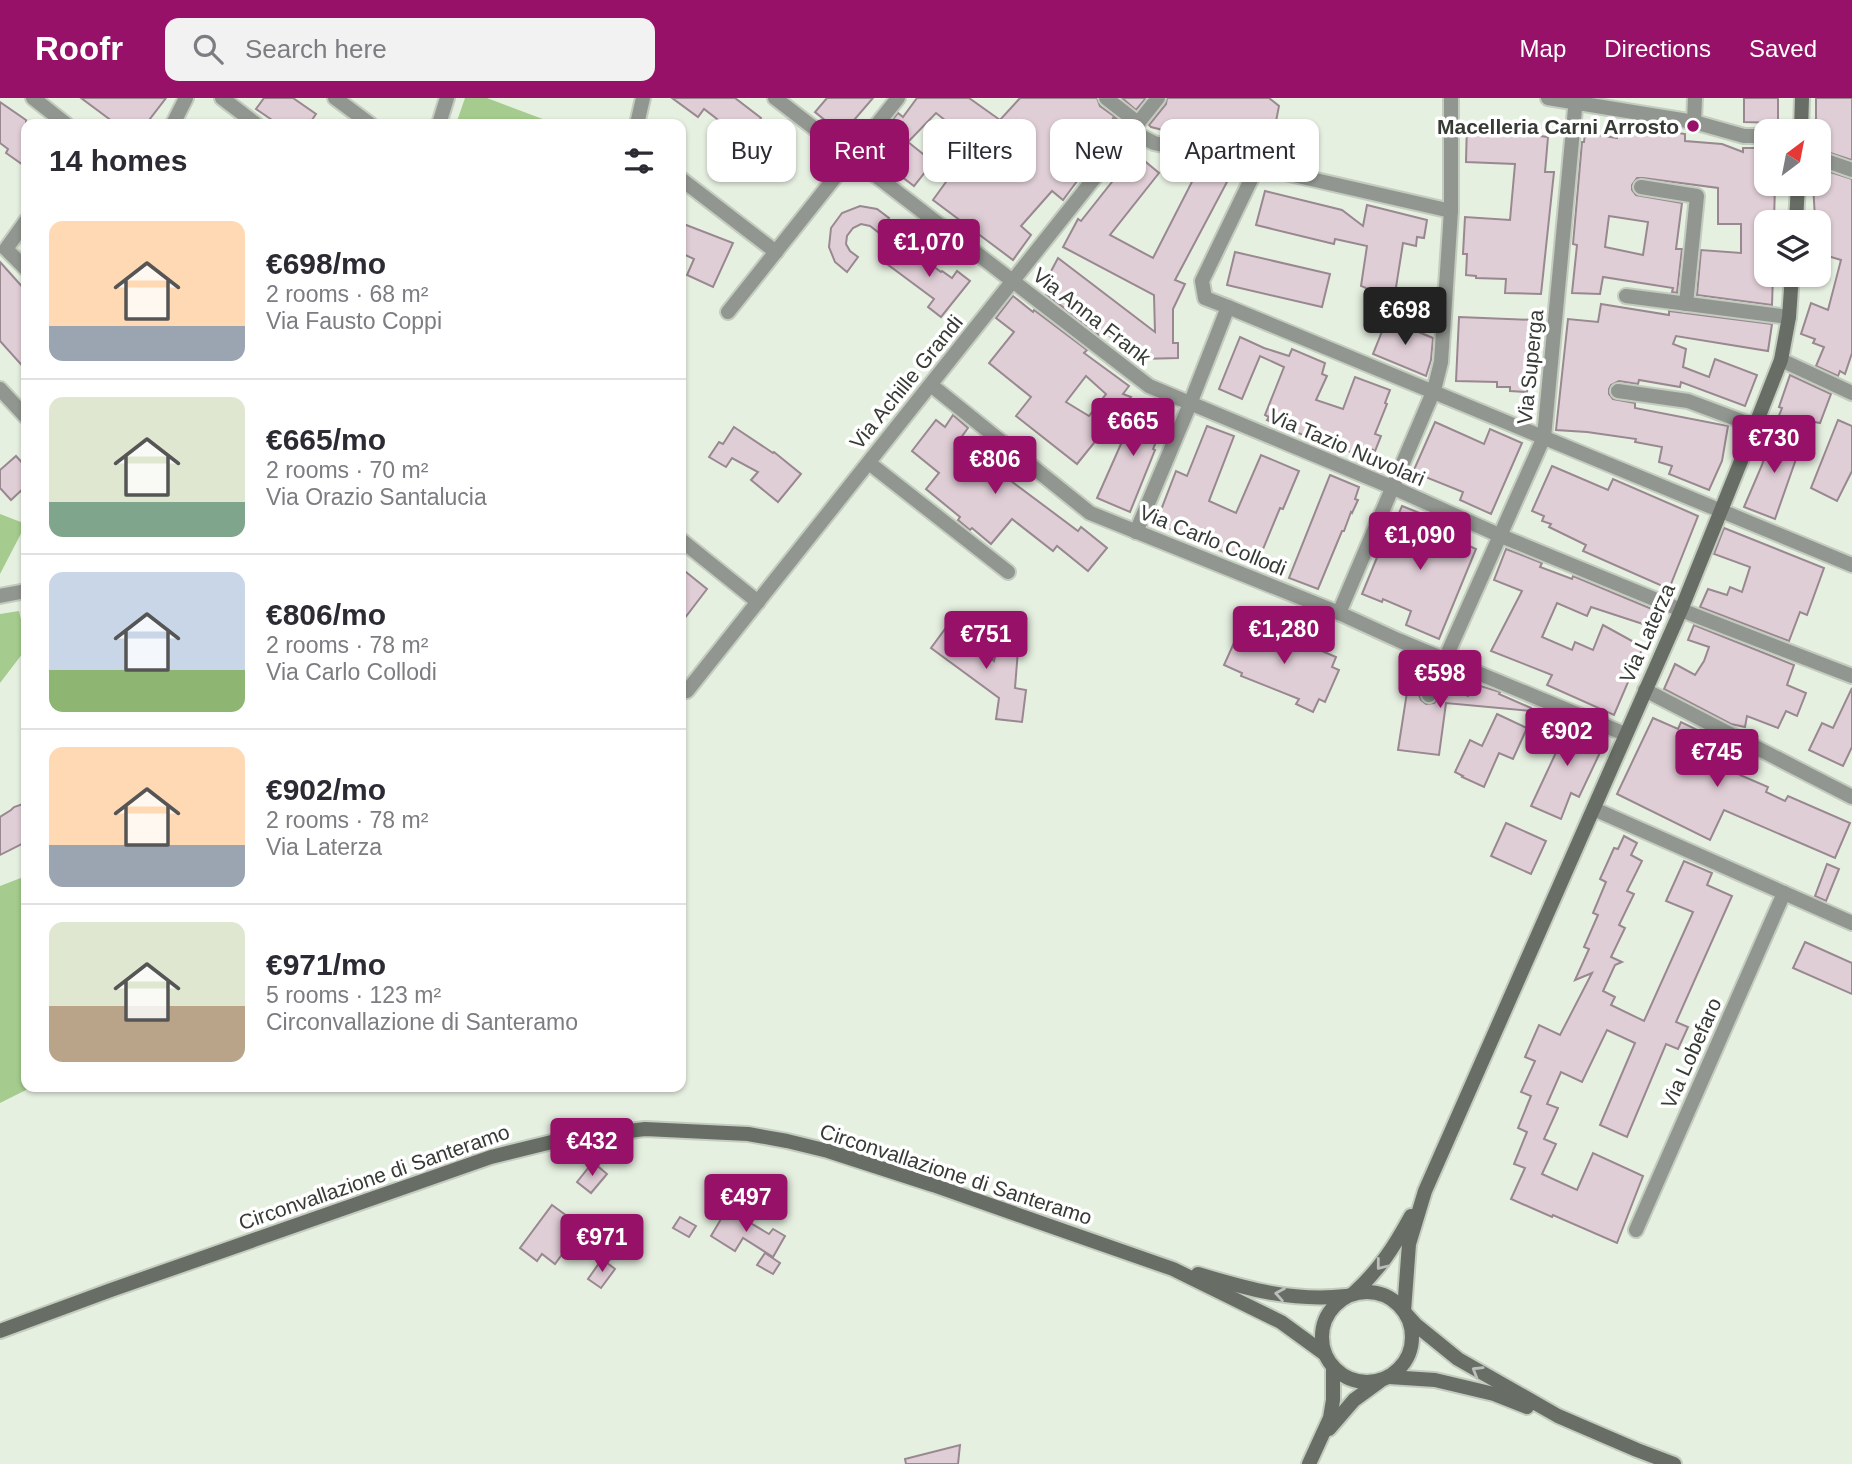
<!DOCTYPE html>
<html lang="en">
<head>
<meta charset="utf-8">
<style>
	body { margin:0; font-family:Arial,sans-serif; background:#f2f2f3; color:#2b2b33; height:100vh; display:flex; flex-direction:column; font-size:26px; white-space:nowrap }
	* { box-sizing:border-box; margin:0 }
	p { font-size:23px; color:#7c7c81 }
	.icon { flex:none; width:38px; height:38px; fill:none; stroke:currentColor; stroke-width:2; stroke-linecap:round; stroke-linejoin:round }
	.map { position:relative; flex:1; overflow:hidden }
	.drawer { position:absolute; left:21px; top:21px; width:665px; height:973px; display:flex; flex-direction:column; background:#fff; border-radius:14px; box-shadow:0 2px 5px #0004 }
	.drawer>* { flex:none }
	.hud { position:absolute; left:707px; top:21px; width:665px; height:63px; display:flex; gap:14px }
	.needle { width:46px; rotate:32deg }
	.tools { position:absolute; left:1754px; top:21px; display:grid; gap:14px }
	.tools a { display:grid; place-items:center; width:77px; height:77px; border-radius:14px; background:#fff; box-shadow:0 2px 5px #0004; font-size:35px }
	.price { position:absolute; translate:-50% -60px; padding:0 16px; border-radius:7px; background:#971168; color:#fff; font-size:23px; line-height:46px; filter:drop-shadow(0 2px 4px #0008) }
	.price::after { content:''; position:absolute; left:50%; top:42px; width:21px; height:16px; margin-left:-10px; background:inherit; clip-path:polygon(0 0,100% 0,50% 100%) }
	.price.active { background:#222; color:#fff }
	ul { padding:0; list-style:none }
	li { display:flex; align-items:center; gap:21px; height:175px; padding:0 28px }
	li+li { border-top:2px solid #e1e1e2 }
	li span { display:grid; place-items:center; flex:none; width:196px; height:140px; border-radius:14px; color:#555 }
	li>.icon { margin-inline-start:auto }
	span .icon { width:84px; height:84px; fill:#fffc; stroke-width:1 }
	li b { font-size:30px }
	h2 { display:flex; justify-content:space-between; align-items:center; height:84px; padding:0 28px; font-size:30px }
	.chip { padding:0 24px; border-radius:14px; background:#fff; box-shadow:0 2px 5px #0004; font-size:24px; line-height:63px }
	.chip.active { background:#971168; color:#fff }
	header { display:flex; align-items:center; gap:42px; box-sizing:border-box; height:98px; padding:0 35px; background:#971168; color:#fff }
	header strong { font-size:33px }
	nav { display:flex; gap:38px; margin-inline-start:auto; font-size:24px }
	.search { width:490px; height:63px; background:#f2f2f3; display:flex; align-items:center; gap:18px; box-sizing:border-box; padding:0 24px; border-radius:14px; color:#7c7c81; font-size:26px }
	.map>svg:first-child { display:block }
</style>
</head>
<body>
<header>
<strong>Roofr</strong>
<div class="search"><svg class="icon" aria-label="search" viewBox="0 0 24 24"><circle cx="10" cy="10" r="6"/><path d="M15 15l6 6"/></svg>Search here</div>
<nav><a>Map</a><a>Directions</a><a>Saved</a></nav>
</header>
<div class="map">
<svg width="1852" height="1366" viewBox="0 0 1852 1366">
	<rect width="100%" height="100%" fill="#e6f0e1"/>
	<!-- green -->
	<g fill="#a5cc8e">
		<polygon points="465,0 487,0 556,26 456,26"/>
		<polygon points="0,416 26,426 0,476"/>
		<polygon points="19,513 22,526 26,525 26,551 0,585 0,516"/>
		<polygon points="26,778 26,989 32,989 0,1005 0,788"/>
	</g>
	<!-- building -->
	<g fill="#e0ced6" stroke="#998890" stroke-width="2" fill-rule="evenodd">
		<polygon points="81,0 166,0 146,26 116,26"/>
		<polygon points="264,0 293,0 316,16 309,26 278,26 256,11"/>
		<polygon points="672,0 735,0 761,20 754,29 794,59 776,82 736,51 744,42 704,11 698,19"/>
		<polygon points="827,0 873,0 842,36 815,14"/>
		<polygon points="917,0 969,0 1000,22 1020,0 1097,0 1100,8 1118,21 1113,20 1112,23 1121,28 1100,56 1098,55 1063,102 1052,93 1021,128 1031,137 1013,162 933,102 956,70 947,63 966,38 950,26 936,15 908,44 933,64 914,88 868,53 898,15 903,19"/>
		<polygon points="1122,0 1146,0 1136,12"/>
		<polygon points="1167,0 1269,0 1279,8 1270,54 1267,54 1266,56 1234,50 1151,29 1149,27 1166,6"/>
		<polygon points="1744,0 1778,0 1778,25 1744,24"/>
		<polygon points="1816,0 1852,0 1852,62 1818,51 1826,50 1826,26 1816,26"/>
		<polygon points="0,4 26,22 26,69 6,55 8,51 0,45"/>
		<polygon points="1467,25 1498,25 1497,33 1548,39 1545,74 1554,74 1541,196 1505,195 1506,181 1476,180 1476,178 1466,177 1467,156 1463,156 1465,119 1510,122 1515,66 1466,64"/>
		<path d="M 1618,25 L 1685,36 L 1685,43 L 1722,46 L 1743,54 L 1743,50 L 1766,50 L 1766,86 L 1775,86 L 1774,124 L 1766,124 L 1766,177 L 1773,177 L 1772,207 L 1697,197 L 1701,152 L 1741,155 L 1741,126 L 1718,126 L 1718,90 L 1643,80 L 1637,80 L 1632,87 L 1632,92 L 1636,97 L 1682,105 L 1676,151 L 1682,151 L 1677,195 L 1672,194 L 1673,190 L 1603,179 L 1600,196 L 1572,195 L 1577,147 L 1573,146 L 1582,44 L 1584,44 L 1585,35 L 1617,40 ZM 1609,118 L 1648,124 L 1643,157 L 1605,149 Z"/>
		<polygon points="1135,55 1159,75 1110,137 1153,160 1199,70 1227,84 1175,182 1185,186 1173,211 1173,245 1178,245 1178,260 1140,261 1103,233 1099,237 1046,196 1055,184 1048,179 1058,160 1155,234 1154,197 1063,149 1078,121 1081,123"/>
		<polygon points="1818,70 1852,81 1852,255 1845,276 1840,273 1838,278 1816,268 1824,249 1813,245 1815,241 1801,236 1811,205 1828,212 1841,162 1818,155 1818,141 1824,123 1815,120 1813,86 1818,86"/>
		<polygon points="1265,93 1342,112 1363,128 1367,107 1427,122 1424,140 1417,139 1416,148 1403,145 1394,202 1361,188 1367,148 1335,141 1334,146 1256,127"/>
		<polygon points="860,108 877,111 889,120 878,134 870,128 861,126 853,130 847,138 846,146 850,153 858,159 847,174 835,164 829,149 831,130 842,115"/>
		<polygon points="681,125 733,145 713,189 687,177 694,161 681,155"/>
		<polygon points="902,145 941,174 942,173 952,180 957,173 970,183 941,219 928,209 934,201 887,166"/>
		<polygon points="1235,154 1330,176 1322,209 1227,187"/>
		<polygon points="0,164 26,193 26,272 0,243"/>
		<path d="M 1013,198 L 1033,214 L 1034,212 L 1087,252 L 1084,255 L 1129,288 L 1123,296 L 1131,299 L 1077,366 L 1016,318 L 1031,299 L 989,265 L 1014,234 L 996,220 ZM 1086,278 L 1106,296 L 1089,318 L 1066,304 Z"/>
		<polygon points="1601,206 1669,217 1669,213 1772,226 1768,253 1676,238 1673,246 1686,251 1683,269 1709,279 1715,261 1757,277 1745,308 1681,284 1680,289 1639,282 1638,286 1619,283 1611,287 1609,291 1609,296 1613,301 1635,305 1635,310 1728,328 1722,363 1709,392 1669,376 1672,368 1659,364 1662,349 1635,344 1636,341 1587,334 1556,332 1568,221 1598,224"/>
		<polygon points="1459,219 1535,222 1532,263 1528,263 1531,290 1527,290 1527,294 1510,293 1510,289 1497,289 1497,284 1456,283"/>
		<polygon points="1387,221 1433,240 1431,262 1426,278 1373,256"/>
		<polygon points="1240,239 1264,250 1289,258 1292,251 1325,265 1322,276 1327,278 1316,302 1343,311 1355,279 1390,292 1385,305 1387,306 1375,336 1381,338 1375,353 1369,350 1365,360 1304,335 1303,337 1267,322 1269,319 1265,317 1284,269 1260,258 1242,301 1219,291"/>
		<polygon points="1790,277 1831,296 1820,325 1809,323 1806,330 1778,320 1782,310 1779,309"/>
		<polygon points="1140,303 1168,315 1153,351 1155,352 1130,414 1097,400"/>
		<polygon points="953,317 968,330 960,341 981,358 979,360 1000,381 1003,377 1078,433 1081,429 1107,450 1088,473 1057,448 1053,453 1012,421 991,446 972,430 970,432 958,422 960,419 926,391 939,375 912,353 936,322 945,329"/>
		<polygon points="1838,322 1852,328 1852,373 1837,403 1811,390"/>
		<polygon points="1435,324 1484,346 1490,331 1522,345 1491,416 1460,402 1463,394 1413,374"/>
		<polygon points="1207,328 1234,338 1209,403 1236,415 1261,357 1299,373 1283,411 1280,410 1256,468 1156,425 1176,373 1187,378"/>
		<polygon points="734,329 773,355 774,354 801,376 778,404 751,382 758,374 732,360 726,369 709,359 719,344 723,346"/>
		<polygon points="1772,335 1803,341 1775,421 1744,409 1762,367"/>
		<polygon points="16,358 26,369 26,388 11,402 0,390 0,372"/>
		<polygon points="1552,368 1608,392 1613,381 1698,418 1669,491 1583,453 1586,447 1549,429 1551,426 1542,423 1544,418 1532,413"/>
		<polygon points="1330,377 1359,389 1355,401 1358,402 1352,415 1351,414 1344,433 1342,433 1318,491 1289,480"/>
		<polygon points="1402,408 1427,418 1423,427 1476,451 1439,541 1406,527 1411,513 1383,501 1382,504 1362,496 1378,457 1381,458"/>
		<polygon points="1724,430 1824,470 1807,517 1800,514 1789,543 1700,509 1708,491 1727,497 1730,489 1742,494 1750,469 1714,456"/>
		<polygon points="1506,451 1542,465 1540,469 1572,481 1573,478 1659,514 1652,529 1591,509 1587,518 1557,505 1542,539 1572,552 1575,544 1593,552 1603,527 1643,549 1614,617 1547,587 1552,577 1491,553 1522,493 1494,482"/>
		<polygon points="681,470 707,491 681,525"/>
		<polygon points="948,527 994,563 997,550 1018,552 1015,590 1026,592 1022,624 996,621 999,600 931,550"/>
		<polygon points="1242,527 1275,541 1279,533 1297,540 1296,542 1336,559 1332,569 1339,572 1325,604 1319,601 1313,614 1296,606 1299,601 1241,578 1242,575 1224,567"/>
		<polygon points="1694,527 1794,567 1787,587 1806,595 1797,618 1786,613 1778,630 1747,618 1745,629 1731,626 1664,591 1675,566 1695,577 1704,563 1709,549 1688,542"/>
		<polygon points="1412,562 1432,567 1419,597 1421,602 1426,606 1434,605 1437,602 1449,575 1454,577 1449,589 1468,598 1474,586 1500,594 1499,596 1531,610 1531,613 1446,605 1439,657 1398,652"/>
		<polygon points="1852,590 1852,649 1843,668 1809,652 1822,625 1833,630"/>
		<polygon points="1497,616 1527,630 1513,661 1499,655 1484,689 1462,679 1463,678 1455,674 1470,642 1482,648"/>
		<polygon points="1553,620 1605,644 1579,699 1571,695 1561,721 1531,708 1560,646 1545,638"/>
		<polygon points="1653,620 1678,631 1681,624 1749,657 1740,677 1768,689 1766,694 1785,703 1788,698 1850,725 1835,760 1724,712 1710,742 1617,696"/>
		<polygon points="26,705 26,744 0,757 0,719 11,712 14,709"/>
		<polygon points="1506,725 1546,743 1531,776 1491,758"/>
		<polygon points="1624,738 1637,745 1631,757 1642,763 1627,793 1634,796 1619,827 1625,830 1611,859 1622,864 1615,867 1603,893 1615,899 1611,907 1644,923 1693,814 1666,803 1684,763 1712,775 1707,787 1732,798 1676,924 1688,929 1678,951 1666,946 1627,1039 1600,1027 1635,945 1607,932 1582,984 1561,974 1547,1006 1558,1010 1544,1041 1556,1046 1542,1076 1577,1092 1593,1055 1643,1078 1617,1145 1553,1117 1552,1119 1511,1101 1525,1070 1514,1066 1527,1034 1518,1030 1531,998 1521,994 1535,963 1525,959 1539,927 1560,937 1592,875 1575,882 1589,851 1584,849 1598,817 1593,815 1606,784 1600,781 1614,750 1618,751"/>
		<polygon points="1827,766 1839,771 1826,803 1815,798"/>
		<polygon points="1805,844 1852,865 1852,896 1793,870"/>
		<polygon points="593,1064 607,1076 591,1095 577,1084"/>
		<polygon points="716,1082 733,1093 725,1105 708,1095"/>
		<polygon points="552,1107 582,1129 555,1166 542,1156 537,1163 520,1150"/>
		<polygon points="727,1111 769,1136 773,1131 785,1138 773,1159 743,1140 735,1153 711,1138"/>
		<polygon points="680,1119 696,1128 689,1139 673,1130"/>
		<polygon points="765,1155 780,1165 773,1176 757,1167"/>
		<polygon points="602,1161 615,1171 601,1190 588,1181"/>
		<polygon points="960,1347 958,1366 906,1366 905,1361"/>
	</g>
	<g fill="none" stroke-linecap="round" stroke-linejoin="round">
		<defs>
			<g id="street">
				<polyline points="33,0 66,26"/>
				<polyline points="222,0 256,26"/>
				<polyline points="335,0 370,26"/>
				<polyline points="775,0 1149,288 1394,390 1501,438 1681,512 1852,578"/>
				<polyline points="1106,0 1138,25"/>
				<polyline points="1548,0 1694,24 1744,38 1766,38"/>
				<polyline points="1694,24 1695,0"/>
				<polyline points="173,26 186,0"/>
				<polyline points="439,26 447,0"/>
				<polyline points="637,26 643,0"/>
				<polyline points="1131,33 1154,45 1451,113"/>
				<polyline points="1818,60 1852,72"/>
				<polyline points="681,81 776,154"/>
				<polyline points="1641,89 1697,98 1686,206"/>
				<polyline points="26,123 6,151 26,171"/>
				<polyline points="1626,198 1789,219"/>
				<polyline points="1228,209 1852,467"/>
				<polyline points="728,214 898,0"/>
				<polyline points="1781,262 1852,295"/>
				<polyline points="931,287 1090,415 1339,515 1398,542 1625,636"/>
				<polyline points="0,291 26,319"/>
				<polyline points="1618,293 1688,303 1755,328"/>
				<polyline points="869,365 1008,474"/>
				<polyline points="1136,434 1190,306 1228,209 1205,200 1202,183 1257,69"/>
				<polyline points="681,442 758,504"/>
				<polyline points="0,498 26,493"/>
				<polyline points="1339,515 1434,292 1441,264 1451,113 1451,0"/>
				<polyline points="1645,592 1852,699"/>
				<polyline points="687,593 1158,0"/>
				<polyline points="1429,597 1544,339 1576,0"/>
				<polyline points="1594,711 1852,825"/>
				<polyline points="1636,1132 1784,795"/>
			</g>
			<g id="secondary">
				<polyline points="1801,33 1802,0"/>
				<polyline points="1796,124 1798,86"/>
				<path d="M 1198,1176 C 1248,1191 1293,1204 1346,1198"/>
				<circle cx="1367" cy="1239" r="45"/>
				<path d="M 1354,1195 C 1380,1171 1394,1149 1411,1118"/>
				<polyline points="1404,1213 1409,1146 1425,1093 1681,512 1755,328 1781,262 1789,219 1792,177"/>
				<polyline points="1406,1216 1416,1227 1458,1261 1558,1318 1637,1352 1674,1366"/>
				<polyline points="0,1233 111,1192 491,1059 564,1041 645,1031 748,1036 787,1043 828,1053 933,1087 1173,1171 1281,1224 1325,1256"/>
				<polyline points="1389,1279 1435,1282 1494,1296 1527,1309"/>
				<polyline points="1329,1331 1354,1302 1380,1283"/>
				<polyline points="1309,1366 1330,1320 1333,1302 1333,1270"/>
			</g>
		</defs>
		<!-- street casing -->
		<use href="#street" stroke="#c3ccbf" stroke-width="18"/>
		<!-- secondary casing -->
		<use href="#secondary" stroke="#c3ccbf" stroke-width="18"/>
		<!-- street -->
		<use href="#street" stroke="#929690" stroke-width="14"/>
		<!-- secondary -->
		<use href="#secondary" stroke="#686e65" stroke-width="14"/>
	</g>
	<!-- one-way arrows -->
	<defs><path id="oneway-chevron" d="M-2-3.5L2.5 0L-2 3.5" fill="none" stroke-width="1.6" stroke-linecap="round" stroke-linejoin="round" transform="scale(1.75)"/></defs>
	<g stroke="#bbbeba">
		<use href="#oneway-chevron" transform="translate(1381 1167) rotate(128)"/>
		<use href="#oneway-chevron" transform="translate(1280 1196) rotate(-170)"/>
		<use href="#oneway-chevron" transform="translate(1477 1273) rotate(-149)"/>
	</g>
	<!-- markers -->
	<circle fill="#971168" stroke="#fff" stroke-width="2.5" cx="1693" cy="28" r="7"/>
	<g text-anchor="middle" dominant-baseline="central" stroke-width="7" stroke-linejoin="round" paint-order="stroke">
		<!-- poi labels -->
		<g font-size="21" font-weight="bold" fill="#373b35" stroke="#fff" text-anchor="end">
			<text x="1679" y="28">Macelleria Carni Arrosto</text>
		</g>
		<!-- street labels -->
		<g font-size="21" fill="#373b35" stroke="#fff">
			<text transform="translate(1092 218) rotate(38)">Via Anna Frank</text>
			<text transform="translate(1530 269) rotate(-84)">Via Superga</text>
			<text transform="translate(906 284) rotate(-51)">Via Achille Grandi</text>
			<text transform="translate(1347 349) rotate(23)">Via Tazio Nuvolari</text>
			<text transform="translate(1213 442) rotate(22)">Via Carlo Collodi</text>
			<text transform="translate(1647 535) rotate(-66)">Via Laterza</text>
			<text transform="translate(1691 955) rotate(-66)">Via Lobefaro</text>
			<text transform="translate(956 1076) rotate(18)">Circonvallazione di Santeramo</text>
			<text transform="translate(374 1079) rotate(-19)">Circonvallazione di Santeramo</text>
		</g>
	</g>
</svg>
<div class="tools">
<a><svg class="needle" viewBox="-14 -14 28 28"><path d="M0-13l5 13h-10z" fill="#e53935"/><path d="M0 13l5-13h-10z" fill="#7c7c81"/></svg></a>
<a><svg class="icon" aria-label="layers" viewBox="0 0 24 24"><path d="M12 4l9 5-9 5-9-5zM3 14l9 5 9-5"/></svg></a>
</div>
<b class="price" style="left:929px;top:181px">€1,070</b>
<b class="price active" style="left:1405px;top:249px">€698</b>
<b class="price" style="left:1133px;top:360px">€665</b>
<b class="price" style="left:1774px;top:377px">€730</b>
<b class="price" style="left:995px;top:398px">€806</b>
<b class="price" style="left:1420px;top:474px">€1,090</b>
<b class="price" style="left:1284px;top:568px">€1,280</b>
<b class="price" style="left:986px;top:573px">€751</b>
<b class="price" style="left:1440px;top:612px">€598</b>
<b class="price" style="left:1567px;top:670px">€902</b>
<b class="price" style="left:1717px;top:691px">€745</b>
<b class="price" style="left:592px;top:1080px">€432</b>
<b class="price" style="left:746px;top:1136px">€497</b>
<b class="price" style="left:602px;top:1176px">€971</b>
<div class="hud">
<a class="chip">Buy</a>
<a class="chip active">Rent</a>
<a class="chip">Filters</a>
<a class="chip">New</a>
<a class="chip">Apartment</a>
</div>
<section class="drawer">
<h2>14 homes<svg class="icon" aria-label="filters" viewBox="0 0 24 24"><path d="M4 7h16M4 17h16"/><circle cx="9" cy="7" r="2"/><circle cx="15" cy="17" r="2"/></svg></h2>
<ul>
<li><span style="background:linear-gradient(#ffd9b3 75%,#9aa5b1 0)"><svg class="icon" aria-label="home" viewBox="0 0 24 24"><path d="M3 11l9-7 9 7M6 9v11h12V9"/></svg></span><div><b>€698/mo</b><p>2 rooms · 68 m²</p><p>Via Fausto Coppi</p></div></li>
<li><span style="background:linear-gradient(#dfe7d0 75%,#7fa58c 0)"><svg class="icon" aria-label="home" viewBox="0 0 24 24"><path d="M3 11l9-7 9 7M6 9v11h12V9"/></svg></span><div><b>€665/mo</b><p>2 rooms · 70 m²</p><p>Via Orazio Santalucia</p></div></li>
<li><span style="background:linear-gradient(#c9d6e8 70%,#8fb573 0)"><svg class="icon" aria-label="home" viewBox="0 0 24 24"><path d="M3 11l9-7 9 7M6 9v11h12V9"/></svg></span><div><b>€806/mo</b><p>2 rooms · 78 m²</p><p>Via Carlo Collodi</p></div></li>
<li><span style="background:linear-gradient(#ffd9b3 70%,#9aa5b1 0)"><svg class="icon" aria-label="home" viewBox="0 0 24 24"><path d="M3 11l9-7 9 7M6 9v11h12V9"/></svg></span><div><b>€902/mo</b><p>2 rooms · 78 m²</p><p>Via Laterza</p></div></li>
<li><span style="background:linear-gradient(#dfe7d0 60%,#b9a48a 0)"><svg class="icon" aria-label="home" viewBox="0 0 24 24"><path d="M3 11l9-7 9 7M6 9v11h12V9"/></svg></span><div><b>€971/mo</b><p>5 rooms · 123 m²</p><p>Circonvallazione di Santeramo</p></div></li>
</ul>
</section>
</div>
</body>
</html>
